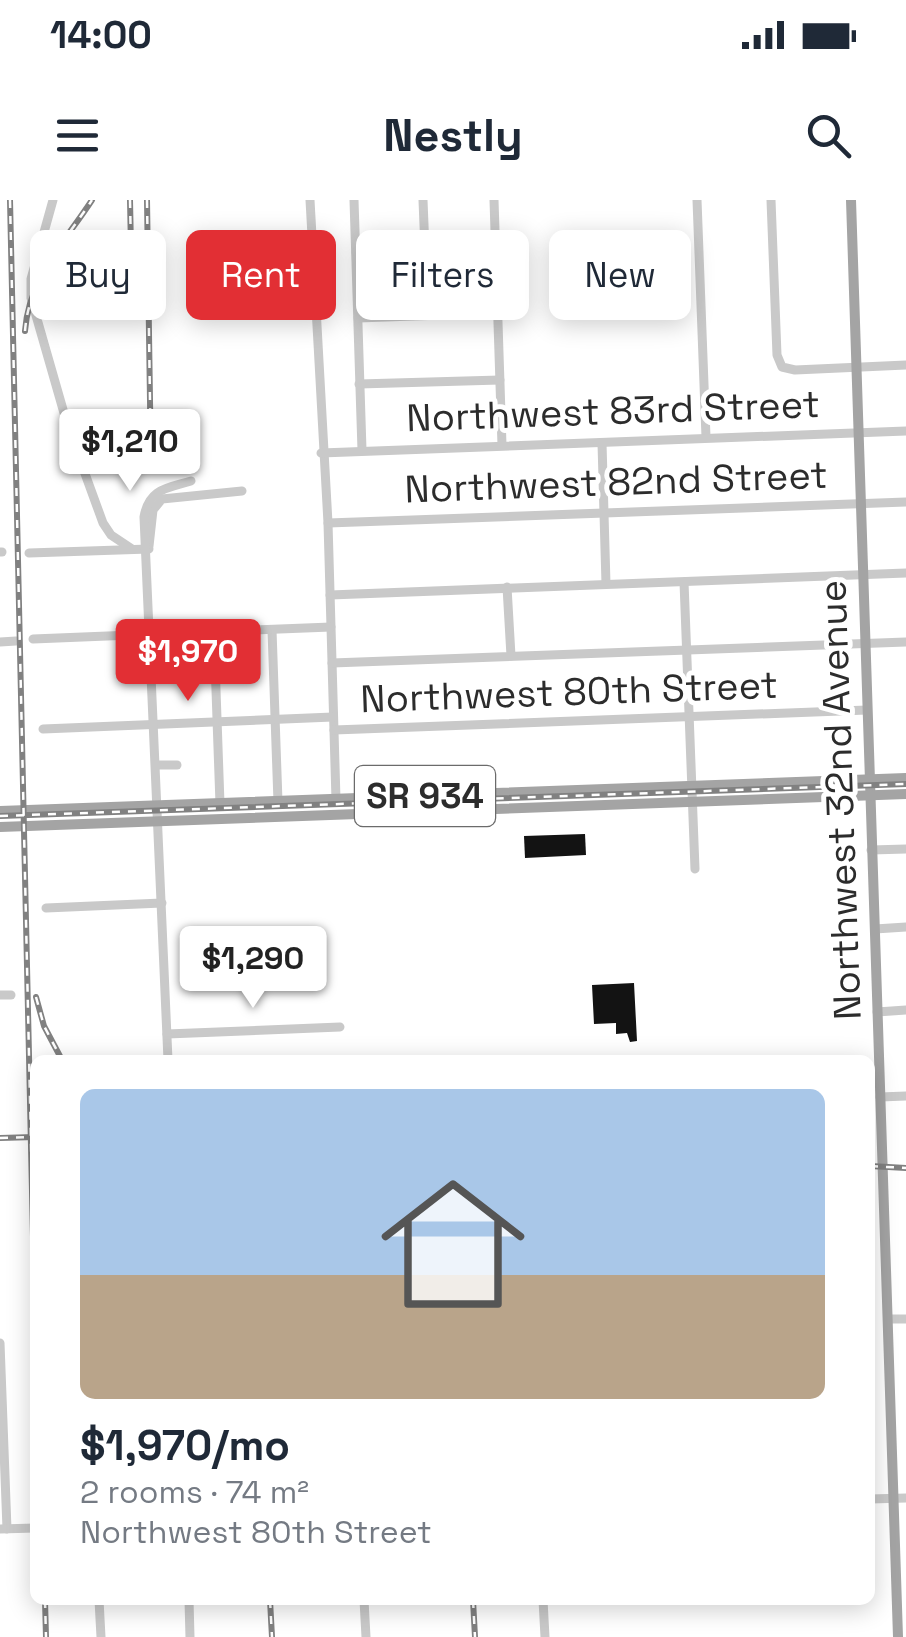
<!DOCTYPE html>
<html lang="en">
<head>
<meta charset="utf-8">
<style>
	body { margin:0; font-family:"Space Grotesk",sans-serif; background:#f6f6f7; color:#1f2937; height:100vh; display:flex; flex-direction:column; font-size:38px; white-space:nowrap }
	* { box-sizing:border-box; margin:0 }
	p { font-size:32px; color:#747a83 }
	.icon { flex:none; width:55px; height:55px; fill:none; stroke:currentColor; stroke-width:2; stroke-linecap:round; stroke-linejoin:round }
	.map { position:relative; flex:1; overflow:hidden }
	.sheet { position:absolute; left:30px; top:855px; width:845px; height:550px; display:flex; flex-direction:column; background:#fff; border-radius:15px; box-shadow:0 5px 25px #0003 }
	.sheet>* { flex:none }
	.hud { position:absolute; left:30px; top:30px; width:848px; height:90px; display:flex; gap:20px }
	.price { position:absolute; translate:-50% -85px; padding:0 22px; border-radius:10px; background:#fff; color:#222; font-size:32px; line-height:65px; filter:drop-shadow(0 2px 5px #0008) }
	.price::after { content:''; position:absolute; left:50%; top:60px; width:30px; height:22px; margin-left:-15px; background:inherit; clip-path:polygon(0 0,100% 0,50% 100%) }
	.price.selected { background:#e22f34; color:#fff }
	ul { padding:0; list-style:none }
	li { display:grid; align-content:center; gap:20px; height:530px; padding:0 50px }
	li span { display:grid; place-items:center; height:310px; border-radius:15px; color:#555 }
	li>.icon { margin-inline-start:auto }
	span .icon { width:180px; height:180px; fill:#fffc; stroke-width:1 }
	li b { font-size:42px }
	.chip { padding:0 35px; border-radius:15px; background:#fff; box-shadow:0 5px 25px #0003; font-size:35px; line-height:90px }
	.chip.selected { background:#e22f34; color:#fff }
	.status { display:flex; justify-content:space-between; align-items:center; height:70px; padding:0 50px; background:#fff; direction:ltr }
	.status svg { height:28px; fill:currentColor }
	header { display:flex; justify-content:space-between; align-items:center; height:130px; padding:0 50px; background:#fff; font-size:45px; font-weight:800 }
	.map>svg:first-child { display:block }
</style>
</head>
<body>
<div class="status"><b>14:00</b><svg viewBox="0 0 49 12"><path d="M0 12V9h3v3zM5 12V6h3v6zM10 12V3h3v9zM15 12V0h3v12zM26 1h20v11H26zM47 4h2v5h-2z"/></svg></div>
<header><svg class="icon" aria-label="menu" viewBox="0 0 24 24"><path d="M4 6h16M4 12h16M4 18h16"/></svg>Nestly<svg class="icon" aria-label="search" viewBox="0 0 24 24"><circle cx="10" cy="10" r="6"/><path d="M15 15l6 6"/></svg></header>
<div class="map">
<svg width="906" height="1437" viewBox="0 0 906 1437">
	<rect width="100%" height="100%" fill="#fff"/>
	<!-- building -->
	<g fill="#131313">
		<polygon points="585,634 586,655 525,658 524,636"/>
		<polygon points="634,783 637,841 630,842 627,833 616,834 616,823 594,824 592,785"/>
	</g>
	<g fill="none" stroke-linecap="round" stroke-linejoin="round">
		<!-- minor -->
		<g stroke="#c9c9c9" stroke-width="9">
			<polyline points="53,0 31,79 31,98 68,227 103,323 111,335 132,349"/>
			<polyline points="310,0 328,323 336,600"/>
			<polyline points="354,0 362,250"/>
			<polyline points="423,0 425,50"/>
			<polyline points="494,0 502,245"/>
			<polyline points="697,0 706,237"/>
			<polyline points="771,0 777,155 782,167 795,170 906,165"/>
			<polyline points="356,52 495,48"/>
			<polyline points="358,118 498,113"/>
			<polyline points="359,184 500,180"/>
			<polyline points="602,243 606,384"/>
			<polyline points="321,253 906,231"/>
			<polyline points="328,323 906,302"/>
			<polyline points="149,346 153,310 162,299 242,291"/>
			<polyline points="0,352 2,352"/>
			<polyline points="29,353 149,349"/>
			<polyline points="684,382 695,669"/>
			<polyline points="507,387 511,456"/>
			<polyline points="330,395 906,373"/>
			<polyline points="272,430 278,602"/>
			<polyline points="214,433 220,604"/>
			<polyline points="33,439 331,427"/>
			<polyline points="0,442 16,441"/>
			<polyline points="332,463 906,442"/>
			<polyline points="43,529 333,517"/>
			<polyline points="334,530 867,510"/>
			<polyline points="157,565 177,565"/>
			<polyline points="871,650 906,649"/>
			<polyline points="46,708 162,703"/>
			<polyline points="875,729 906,727"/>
			<polyline points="0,795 11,795"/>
			<polyline points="877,812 906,810"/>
			<polyline points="167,834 340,827"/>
			<path d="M 168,860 L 144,317 C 149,288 168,288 191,281"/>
			<polyline points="880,897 906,896"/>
			<polyline points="888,1119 906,1119"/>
			<polyline points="0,1143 7,1329"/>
			<polyline points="870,1299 906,1298"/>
			<polyline points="0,1329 35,1328"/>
			<polyline points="99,1400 101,1437"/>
			<polyline points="189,1400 190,1437"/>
			<polyline points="364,1400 366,1437"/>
			<polyline points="543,1400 545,1437"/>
		</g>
		<!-- major -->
		<g stroke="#a4a4a4" stroke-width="10">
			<polyline points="851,0 898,1437"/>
			<polyline points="0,611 906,578"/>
			<polyline points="0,627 906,594"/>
		</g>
		<defs>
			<g id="rail">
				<polyline points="10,0 35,1126"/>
				<polyline points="130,0 131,48"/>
				<polyline points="147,0 151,267"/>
				<path d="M 25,131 C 29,78 64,43 92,0"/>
				<polyline points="0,616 906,584"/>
				<polyline points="36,797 44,826 62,860"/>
				<polyline points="0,938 35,937"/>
				<polyline points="870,966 906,968"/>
				<polyline points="45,1400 46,1437"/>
				<polyline points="270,1400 272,1437"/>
				<polyline points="473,1400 475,1437"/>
			</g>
		</defs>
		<!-- rail casing -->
		<use href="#rail" stroke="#818181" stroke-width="6"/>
		<!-- rail -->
		<use href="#rail" stroke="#fff" stroke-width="2.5" stroke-dasharray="8" stroke-linecap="butt"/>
	</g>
	<g text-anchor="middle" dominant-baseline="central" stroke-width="10" stroke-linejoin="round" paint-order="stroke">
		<!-- shield labels -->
		<rect fill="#fff" stroke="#6b6b6b" stroke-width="2.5" x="355" y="566" width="140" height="60" rx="8"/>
		<g font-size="35" font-weight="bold" fill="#2c2c2c">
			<text x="425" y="596">SR 934</text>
		</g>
		<!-- street labels -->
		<g font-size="38" fill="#2c2c2c" stroke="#fff">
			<text transform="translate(613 211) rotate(-2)">Northwest 83rd Street</text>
			<text transform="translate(616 282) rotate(-2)">Northwest 82nd Street</text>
			<text transform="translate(569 492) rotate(-2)">Northwest 80th Street</text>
			<text transform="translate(840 600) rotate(-92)">Northwest 32nd Avenue</text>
		</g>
	</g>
</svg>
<b class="price" style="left:130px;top:294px">$1,210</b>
<b class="price selected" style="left:188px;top:504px">$1,970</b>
<b class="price" style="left:253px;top:811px">$1,290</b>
<div class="hud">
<a class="chip">Buy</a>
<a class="chip selected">Rent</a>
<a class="chip">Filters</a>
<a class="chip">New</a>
</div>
<section class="sheet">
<ul>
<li><span style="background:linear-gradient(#a9c7e8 60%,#b9a48a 0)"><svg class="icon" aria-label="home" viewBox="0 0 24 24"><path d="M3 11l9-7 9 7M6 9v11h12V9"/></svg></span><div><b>$1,970/mo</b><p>2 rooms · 74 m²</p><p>Northwest 80th Street</p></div></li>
</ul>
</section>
</div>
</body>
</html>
